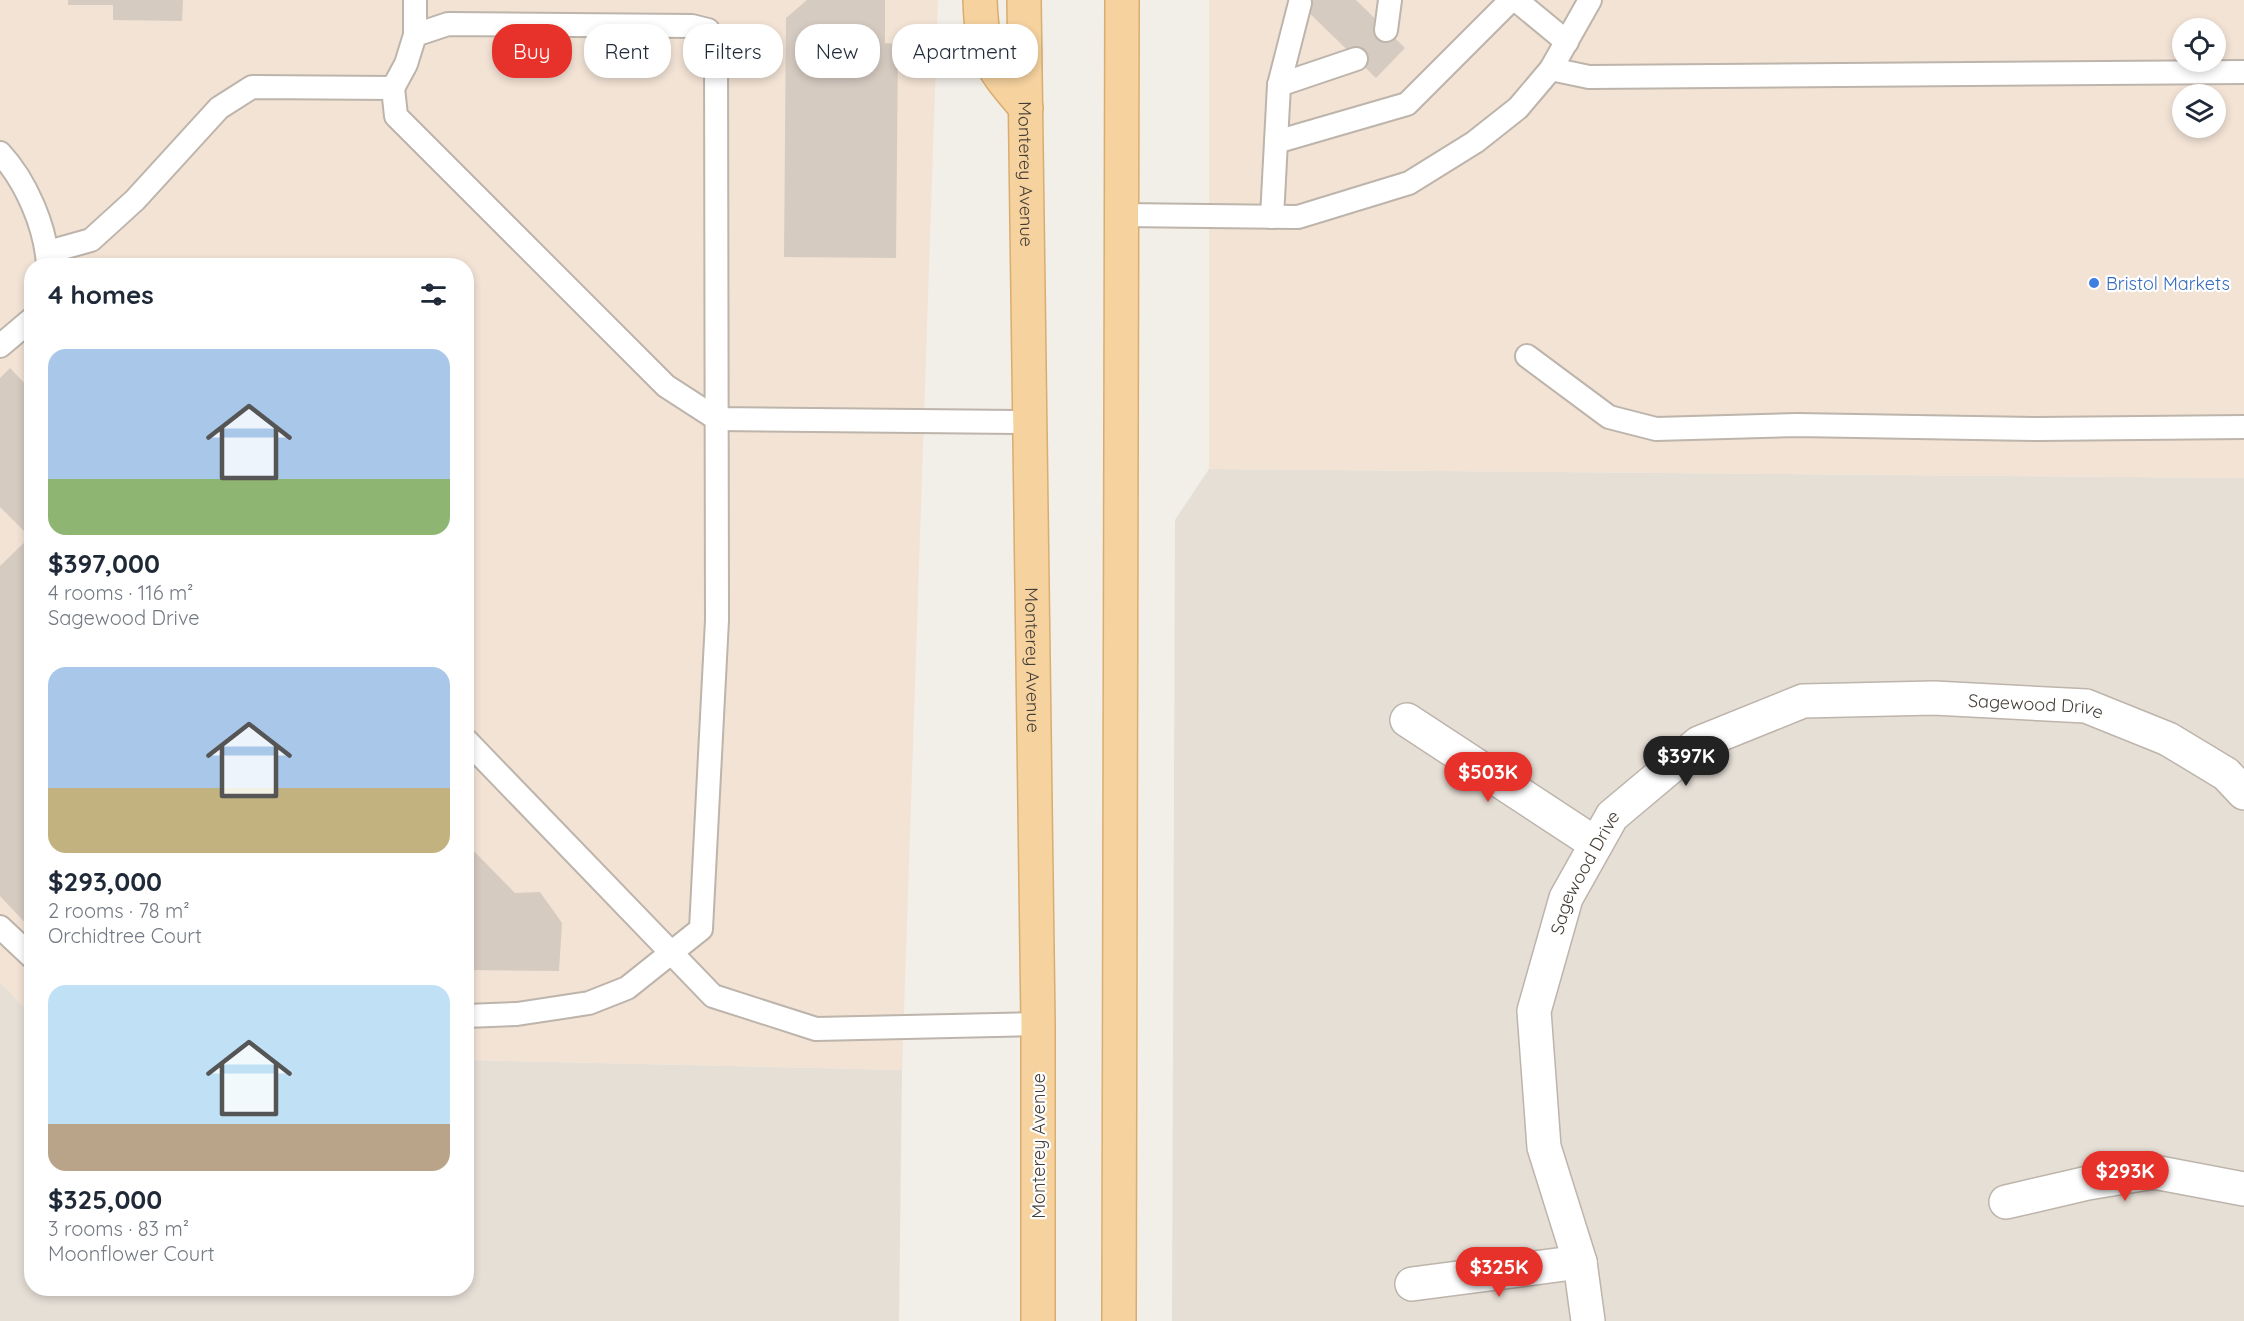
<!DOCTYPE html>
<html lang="en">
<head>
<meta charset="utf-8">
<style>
	body { margin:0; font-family:Quicksand,sans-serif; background:#f6f6f7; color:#1f2937; height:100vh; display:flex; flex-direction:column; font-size:22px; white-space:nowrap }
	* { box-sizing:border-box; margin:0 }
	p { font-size:20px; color:#747a83 }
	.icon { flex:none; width:33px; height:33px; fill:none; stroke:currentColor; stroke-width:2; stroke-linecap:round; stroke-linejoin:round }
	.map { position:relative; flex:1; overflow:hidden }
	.details { position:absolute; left:24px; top:258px; width:450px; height:1038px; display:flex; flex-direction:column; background:#fff; border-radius:24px; box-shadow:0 3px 9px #0003 }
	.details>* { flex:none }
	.banner { position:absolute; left:492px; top:24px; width:570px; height:54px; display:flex; gap:12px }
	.controls { position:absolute; left:2172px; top:18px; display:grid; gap:12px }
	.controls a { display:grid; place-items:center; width:54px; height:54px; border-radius:50%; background:#fff; box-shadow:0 3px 9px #0003; font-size:30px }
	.price { position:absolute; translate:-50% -51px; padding:0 14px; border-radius:21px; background:#e6322b; color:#fff; font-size:20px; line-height:39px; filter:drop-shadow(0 2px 3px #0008) }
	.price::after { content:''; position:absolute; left:50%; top:36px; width:18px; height:14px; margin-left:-9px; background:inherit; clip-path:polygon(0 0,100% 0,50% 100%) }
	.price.active { background:#222; color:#fff }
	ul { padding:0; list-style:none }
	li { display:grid; align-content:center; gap:12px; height:318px; padding:0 24px }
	li span { display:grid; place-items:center; height:186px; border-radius:18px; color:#555 }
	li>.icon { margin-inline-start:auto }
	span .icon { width:108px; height:108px; fill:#fffc; stroke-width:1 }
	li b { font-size:26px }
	h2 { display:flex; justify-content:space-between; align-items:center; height:72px; padding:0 24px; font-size:26px }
	.pill { padding:0 21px; border-radius:24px; background:#fff; box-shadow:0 3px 9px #0003; font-size:21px; line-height:54px }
	.pill.active { background:#e6322b; color:#fff }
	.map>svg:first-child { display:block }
</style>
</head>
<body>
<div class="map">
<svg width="2244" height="1321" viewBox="0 0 2244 1321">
	<rect width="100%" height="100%" fill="#f2eee8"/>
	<!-- residential -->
	<g fill="#e6dfd6">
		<polygon points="1209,469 2244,478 2244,1321 1172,1321 1175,520"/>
		<polygon points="0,982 31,1015 32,1288 466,1288 467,1060 902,1070 899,1321 0,1321"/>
	</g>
	<!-- commercial -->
	<g fill="#f2e3d5" fill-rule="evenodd">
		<polygon points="0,0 938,0 902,1070 467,1060 466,266 32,266 31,1015 0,982"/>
		<path d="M 1209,0 L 2244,0 L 2244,478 L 1209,469 ZM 2182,28 L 2216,28 L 2216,62 L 2182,62 ZM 2182,94 L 2216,94 L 2216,128 L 2182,128 Z"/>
	</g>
	<!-- building -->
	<g fill="#d6cbc1">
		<polygon points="68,0 183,0 182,21 113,20 113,5 68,5"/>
		<polygon points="807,0 885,0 885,43 898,44 896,258 784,257 786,18"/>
		<polygon points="1296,0 1356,0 1405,48 1376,78"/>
		<polygon points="10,368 32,391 32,930 0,896 0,566 30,537 0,507 0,378"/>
		<polygon points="466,843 515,893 540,892 562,923 559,971 466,970"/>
	</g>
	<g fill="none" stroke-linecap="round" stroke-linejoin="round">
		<defs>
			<g id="service">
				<polyline points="415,0 415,35"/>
				<polyline points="1516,0 1567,42"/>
				<polyline points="1386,30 1390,0"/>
				<polyline points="1551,69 1589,77 2244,72"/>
				<polyline points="1279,85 1300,3"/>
				<polyline points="393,88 396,116 666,386 717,419 1030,422"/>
				<polyline points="1276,142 1407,104 1511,0"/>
				<path d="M 0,153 C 26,181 46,227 48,266"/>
				<polyline points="1122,215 1298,217 1409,183 1475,142 1518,108 1551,69 1590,0"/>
				<polyline points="1272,217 1279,85 1356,59"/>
				<polyline points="48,252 91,240 135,200 219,108 252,87 393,88 406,64 415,35 448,24 692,26 708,30 716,49 717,620 701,929 627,988 589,1003 517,1014 466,1016"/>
				<polyline points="0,346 32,319"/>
				<polyline points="1527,356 1609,417 1656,429 1797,425 2038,429 2244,427"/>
				<polyline points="466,740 713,996 816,1029 1038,1024"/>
				<polyline points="0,927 32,957"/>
			</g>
			<g id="minor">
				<polyline points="1407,720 1596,844"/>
				<polyline points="2006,1202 2088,1183 2154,1172 2244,1189"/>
				<polyline points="1412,1284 1580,1262"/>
				<path id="s1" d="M 1588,1321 L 1580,1262 L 1544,1147 L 1534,1011 L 1566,898 L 1612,816 L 1699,743 L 1803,701 L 1934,698 L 2086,706 L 2168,739 L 2226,774 L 2244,793"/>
			</g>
			<g id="primary">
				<path d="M 980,0 C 982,57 990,66 1026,108"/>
				<path id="s2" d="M 1024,0 L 1038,1024 L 1038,1321"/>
				<polyline points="1119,1321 1122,0"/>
			</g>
		</defs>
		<!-- service casing -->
		<use href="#service" stroke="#bdb4ab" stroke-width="26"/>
		<!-- minor casing -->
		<use href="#minor" stroke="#bdb4ab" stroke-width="36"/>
		<!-- primary casing -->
		<use href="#primary" stroke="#d9ad6f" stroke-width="36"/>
		<!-- service -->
		<use href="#service" stroke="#fff" stroke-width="22"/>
		<!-- minor -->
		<use href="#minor" stroke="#fff" stroke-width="33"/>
		<!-- primary -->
		<use href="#primary" stroke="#f5d29e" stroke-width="33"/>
	</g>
	<!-- markers -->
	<circle fill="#3f7fe0" stroke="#fff" stroke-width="2" cx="2094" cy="283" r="6"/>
	<g text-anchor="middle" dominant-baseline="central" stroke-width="4.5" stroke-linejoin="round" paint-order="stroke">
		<!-- street labels -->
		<g font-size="18" fill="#453e37" stroke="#fff">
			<text stroke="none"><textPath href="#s2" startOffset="174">Monterey Avenue</textPath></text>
			<text stroke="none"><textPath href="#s2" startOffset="660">Monterey Avenue</textPath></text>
			<text stroke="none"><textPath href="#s1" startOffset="987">Sagewood Drive</textPath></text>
			<text stroke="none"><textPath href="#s1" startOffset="465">Sagewood Drive</textPath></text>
			<text transform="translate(1038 1146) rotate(-90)">Monterey Avenue</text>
		</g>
		<!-- shop labels -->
		<g font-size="18" fill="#366cbe" stroke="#fff" text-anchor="start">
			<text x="2106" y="283">Bristol Markets</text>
		</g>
	</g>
</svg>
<div class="controls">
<a><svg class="icon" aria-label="locate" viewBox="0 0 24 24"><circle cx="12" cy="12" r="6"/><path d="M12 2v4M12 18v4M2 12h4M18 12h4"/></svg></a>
<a><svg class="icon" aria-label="layers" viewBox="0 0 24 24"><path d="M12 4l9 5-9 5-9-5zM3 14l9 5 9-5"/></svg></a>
</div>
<b class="price active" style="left:1686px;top:787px">$397K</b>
<b class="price" style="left:1488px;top:803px">$503K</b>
<b class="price" style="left:2125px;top:1202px">$293K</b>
<b class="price" style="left:1499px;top:1298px">$325K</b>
<div class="banner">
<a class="pill active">Buy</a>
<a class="pill">Rent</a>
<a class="pill">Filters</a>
<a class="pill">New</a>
<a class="pill">Apartment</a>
</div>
<section class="details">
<h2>4 homes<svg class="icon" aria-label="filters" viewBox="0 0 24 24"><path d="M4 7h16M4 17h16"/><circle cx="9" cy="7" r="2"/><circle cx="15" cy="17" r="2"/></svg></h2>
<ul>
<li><span style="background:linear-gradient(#a9c7e8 70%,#8fb573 0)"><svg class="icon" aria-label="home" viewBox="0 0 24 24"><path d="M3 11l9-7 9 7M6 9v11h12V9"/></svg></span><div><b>$397,000</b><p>4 rooms · 116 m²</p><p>Sagewood Drive</p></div></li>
<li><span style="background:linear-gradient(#a9c7e8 65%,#c2b280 0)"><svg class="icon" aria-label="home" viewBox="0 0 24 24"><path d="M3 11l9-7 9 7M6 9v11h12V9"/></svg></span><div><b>$293,000</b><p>2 rooms · 78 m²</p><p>Orchidtree Court</p></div></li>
<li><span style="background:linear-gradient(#bfe0f5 75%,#b9a48a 0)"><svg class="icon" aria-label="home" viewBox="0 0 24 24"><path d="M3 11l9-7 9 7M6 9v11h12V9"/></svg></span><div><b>$325,000</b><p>3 rooms · 83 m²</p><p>Moonflower Court</p></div></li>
</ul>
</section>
</div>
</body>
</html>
